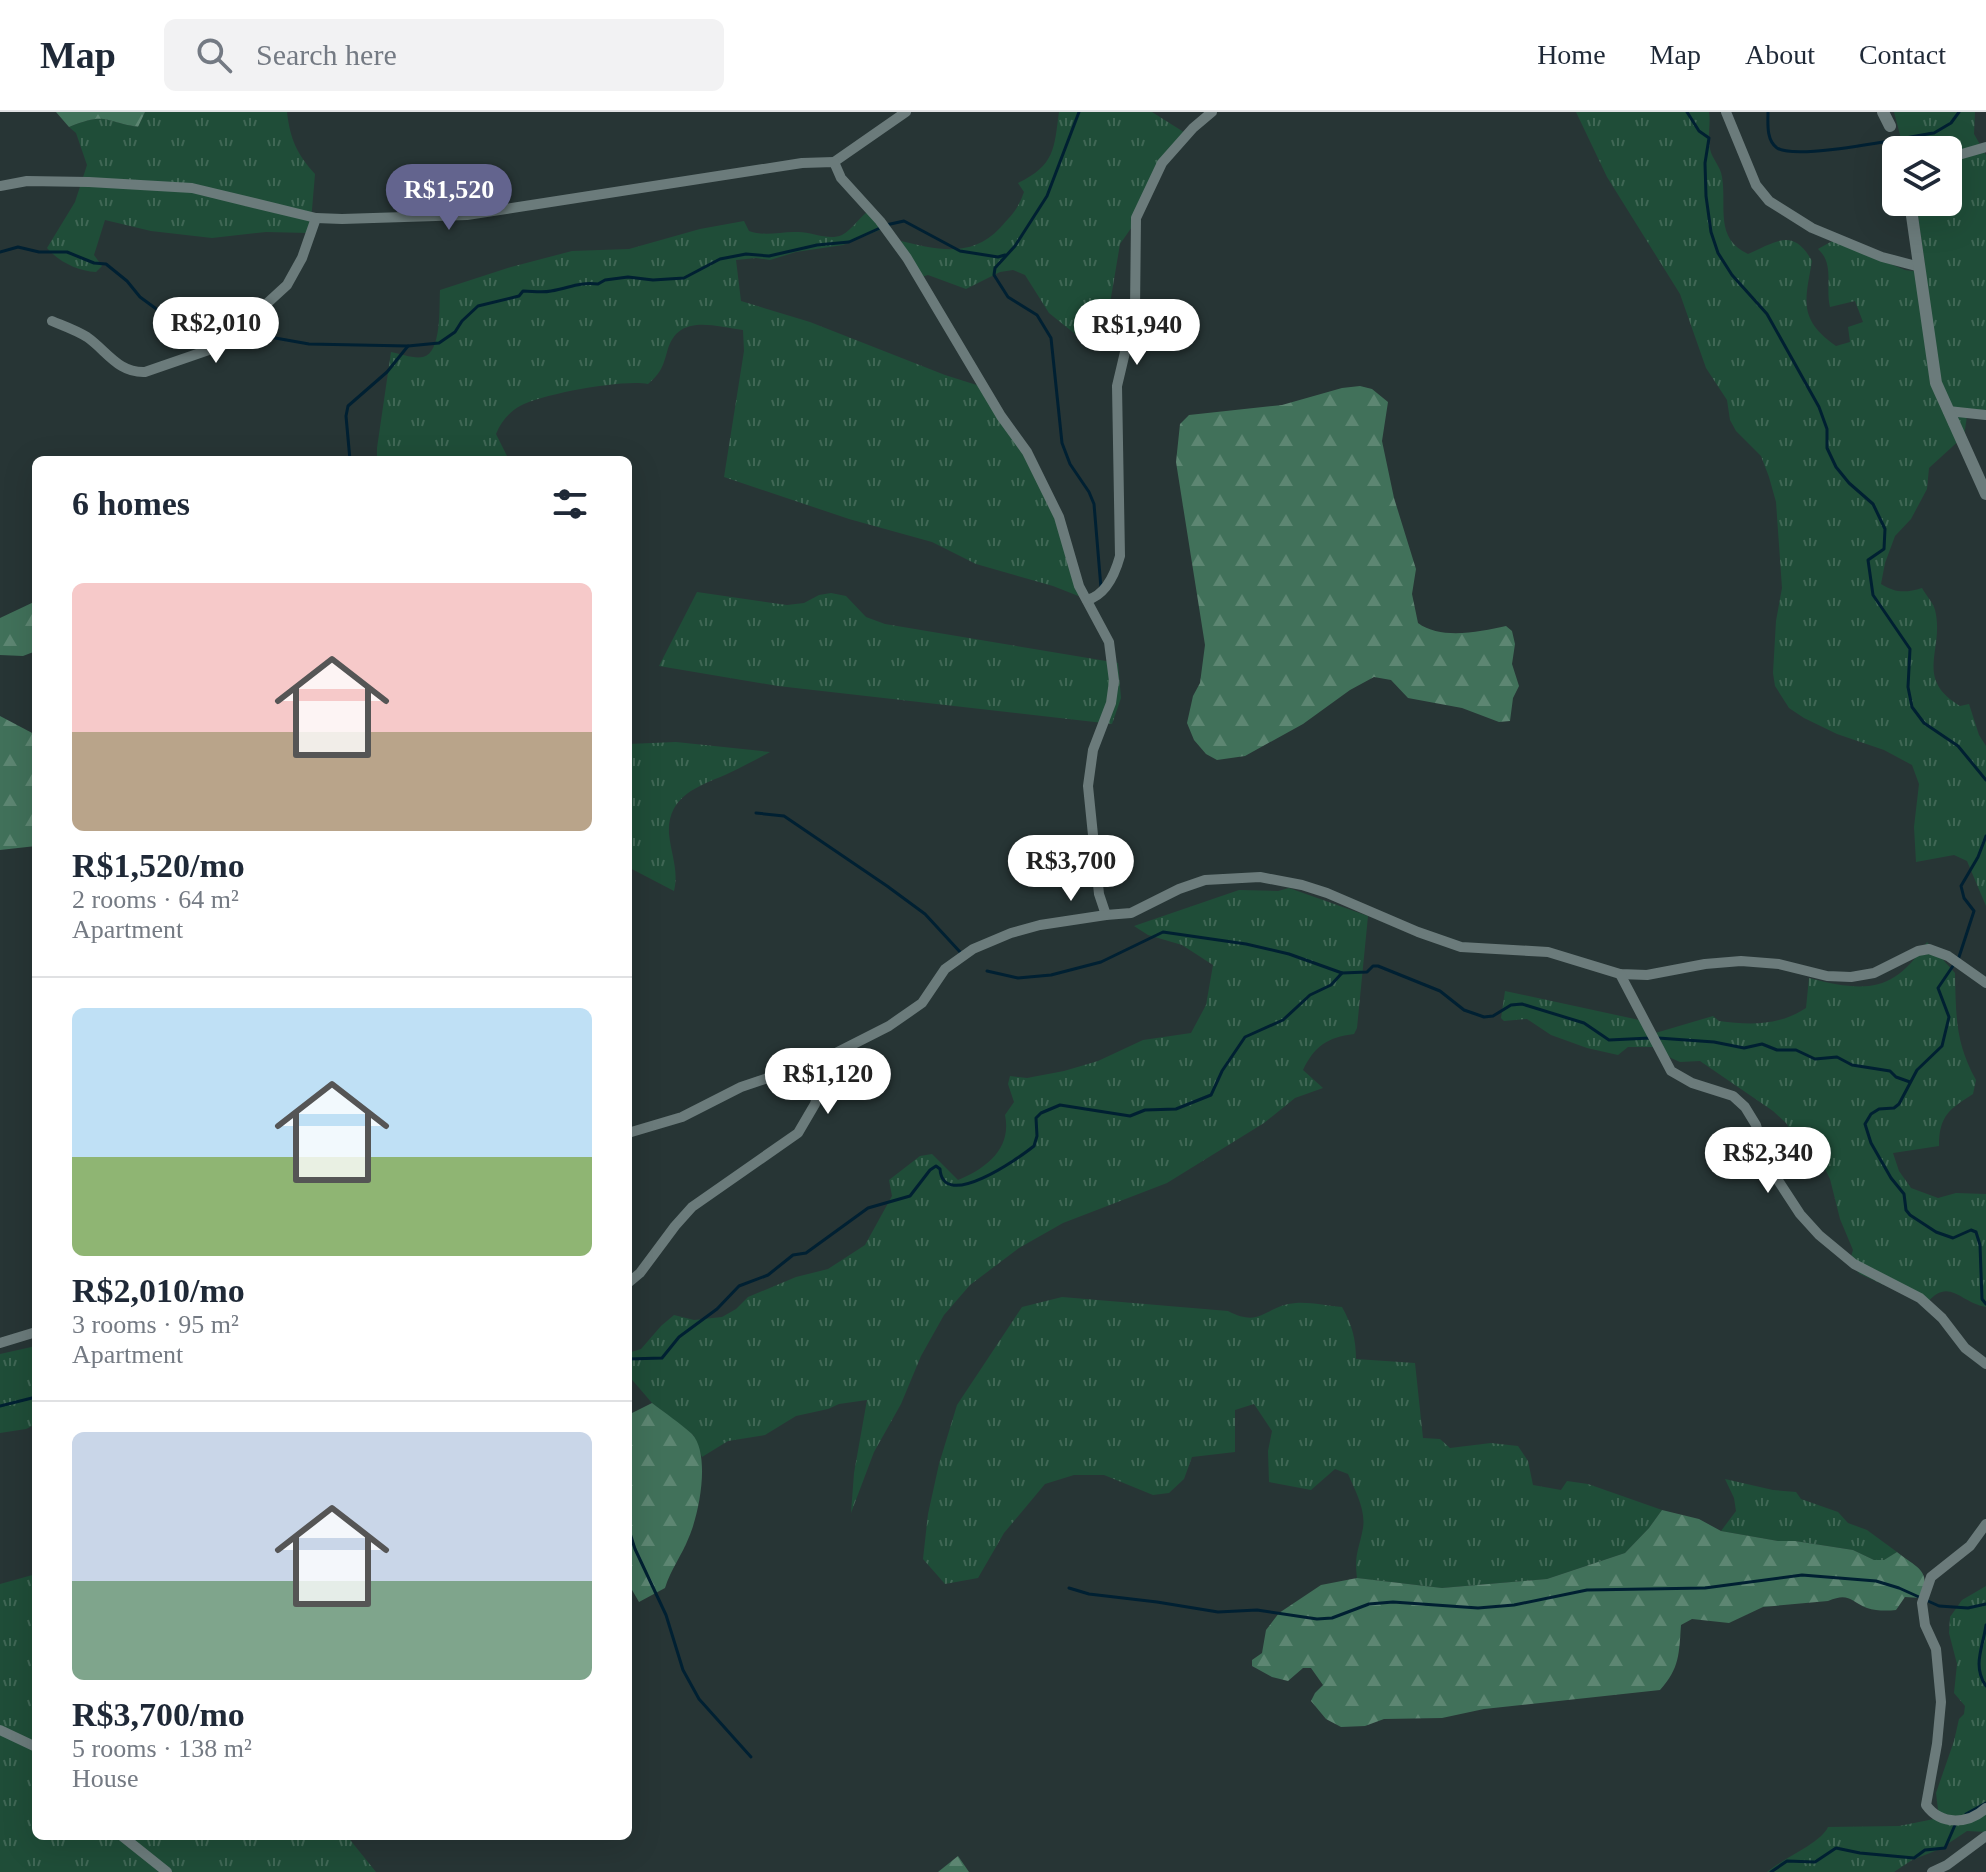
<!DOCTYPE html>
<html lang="en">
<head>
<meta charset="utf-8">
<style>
	body { margin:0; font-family:Georgia,serif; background:#f2f2f3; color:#1f2937; height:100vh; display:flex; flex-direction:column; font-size:30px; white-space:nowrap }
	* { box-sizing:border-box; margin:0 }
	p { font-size:26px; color:#747a83 }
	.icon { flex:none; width:44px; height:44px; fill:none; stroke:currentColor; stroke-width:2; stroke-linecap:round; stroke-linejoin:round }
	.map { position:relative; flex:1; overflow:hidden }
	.panel { position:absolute; left:32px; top:344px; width:600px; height:1384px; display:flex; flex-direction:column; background:#fff; border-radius:12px; box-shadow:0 8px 32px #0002 }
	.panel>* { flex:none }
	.fabs { position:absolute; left:1882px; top:24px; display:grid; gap:16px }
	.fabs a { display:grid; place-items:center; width:80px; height:80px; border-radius:12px; background:#fff; box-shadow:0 8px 32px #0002; font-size:40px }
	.price { position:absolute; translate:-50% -68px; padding:0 18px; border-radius:28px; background:#fff; color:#222; font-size:26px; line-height:52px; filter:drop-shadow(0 2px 4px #0008) }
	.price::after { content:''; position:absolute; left:50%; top:48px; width:24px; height:18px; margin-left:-12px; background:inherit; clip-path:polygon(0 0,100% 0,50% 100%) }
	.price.on { background:#63648e; color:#fff }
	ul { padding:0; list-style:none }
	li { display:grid; align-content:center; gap:16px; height:424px; padding:0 40px }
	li+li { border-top:2px solid #e0e1e3 }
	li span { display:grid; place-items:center; height:248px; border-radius:12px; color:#555 }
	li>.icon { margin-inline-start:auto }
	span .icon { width:144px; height:144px; fill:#fffc; stroke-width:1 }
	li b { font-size:34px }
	h2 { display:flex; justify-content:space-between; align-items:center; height:96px; padding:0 40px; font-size:34px }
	header { display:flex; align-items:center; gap:48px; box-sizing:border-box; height:112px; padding:0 40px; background:#fff; border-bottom:2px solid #e0e1e3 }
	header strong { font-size:38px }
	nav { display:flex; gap:44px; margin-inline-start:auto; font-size:28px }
	.search { width:560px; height:72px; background:#f2f2f3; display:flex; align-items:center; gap:20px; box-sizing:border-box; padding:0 28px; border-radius:12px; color:#747a83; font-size:30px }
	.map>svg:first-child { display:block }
</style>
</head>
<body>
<header>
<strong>Map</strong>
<div class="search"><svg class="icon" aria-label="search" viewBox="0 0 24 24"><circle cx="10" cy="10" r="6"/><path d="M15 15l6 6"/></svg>Search here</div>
<nav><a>Home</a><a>Map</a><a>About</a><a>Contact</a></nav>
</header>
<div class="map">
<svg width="1986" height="1760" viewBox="0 0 1986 1760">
	<defs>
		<pattern id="grass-tufts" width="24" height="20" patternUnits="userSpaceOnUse" patternTransform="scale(2)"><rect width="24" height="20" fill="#1f4d38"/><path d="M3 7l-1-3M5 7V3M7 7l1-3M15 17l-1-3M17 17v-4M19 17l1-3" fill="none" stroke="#406755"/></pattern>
		<pattern id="forest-firs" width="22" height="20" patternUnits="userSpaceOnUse" patternTransform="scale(2)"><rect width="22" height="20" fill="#41715a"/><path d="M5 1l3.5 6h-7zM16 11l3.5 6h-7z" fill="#5d8672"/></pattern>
	</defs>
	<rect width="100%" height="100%" fill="#273535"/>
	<!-- grass -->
	<g fill="url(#grass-tufts)">
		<path d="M 145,0 L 287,0 C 290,27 297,42 315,62 L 310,121 L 266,120 L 212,126 L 151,119 L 105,108 L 94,143 L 102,154 L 96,160 C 78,159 59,150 47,136 L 75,90 L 87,53 L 76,21 L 69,15 C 107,0 102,9 138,15 Z"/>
		<path d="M 1059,0 L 1152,0 L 1190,24 L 1176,39 L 1155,70 L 1134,112 L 1120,132 L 1103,233 L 1090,234 L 1049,201 L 1025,163 L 1013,158 L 1000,160 L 966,177 L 928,163 L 918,166 L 901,129 C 938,138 972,146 1000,116 C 1013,101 1017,99 1024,80 L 1018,71 C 1055,53 1054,37 1059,0 Z"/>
		<path d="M 1576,0 L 1709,0 C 1711,12 1707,25 1710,37 C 1712,47 1721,55 1722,65 C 1727,95 1714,126 1748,142 C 1776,130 1793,115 1812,149 C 1805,189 1798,207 1836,234 L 1850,230 L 1848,215 L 1863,210 L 1855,189 L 1830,195 C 1825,175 1835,152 1818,137 L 1834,128 L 1905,158 L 1913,159 L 1925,153 L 1916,90 L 1948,90 L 1948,38 L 1904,38 L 1894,0 L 1975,0 L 1974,22 L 1986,43 L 1986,306 L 1967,304 L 1964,324 L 1929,356 L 1927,377 L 1911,407 L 1895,424 L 1885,451 L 1881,472 C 1895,481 1906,481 1922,476 C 1926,483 1933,491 1935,498 C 1945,538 1913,566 1960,594 L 1969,592 L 1979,623 L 1986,634 L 1986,794 L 1967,749 L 1954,743 L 1916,750 L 1914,715 L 1919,672 L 1912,653 L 1884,638 L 1837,622 L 1804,606 L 1789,596 L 1775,574 L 1773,561 L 1776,509 L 1782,476 L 1776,390 L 1769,365 L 1761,344 L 1736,319 L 1730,308 L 1727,288 L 1706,256 L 1680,182 L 1607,65 Z"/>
		<path d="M 870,98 L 887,115 L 843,133 L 796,140 L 770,148 L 756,146 L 736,148 L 741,189 L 810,210 L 945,263 L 983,275 L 1036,352 L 1086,487 L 1053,474 L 976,452 L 932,430 L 849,407 L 724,365 L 744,239 L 743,218 C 713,214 677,201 667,240 C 663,254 661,261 648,272 C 623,267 542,282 520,294 C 508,301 501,310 496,322 L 509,348 L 377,348 L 377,336 L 391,240 C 401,242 414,247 423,245 C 442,241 439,195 440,178 L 511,155 L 572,139 L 629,137 L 700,117 L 744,109 L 749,119 C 766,125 781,119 798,120 C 812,120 829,129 842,123 C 852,118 860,104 870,98 Z"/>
		<polygon points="697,480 787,493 804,491 819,483 831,481 846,484 866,505 885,512 1118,551 1121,586 1112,612 778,574 659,554"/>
		<path d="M 676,630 L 770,640 C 755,648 740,656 725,663 C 696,675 667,685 669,722 C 671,742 679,759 674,779 L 628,755 L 628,632 Z"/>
		<path d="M 1289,776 L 1368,804 L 1357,916 L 1354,922 C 1327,925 1314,935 1303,958 L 1323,976 L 1295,986 L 1264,1011 L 1167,1071 L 1063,1111 L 1019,1136 L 970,1173 L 944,1203 L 921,1244 L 901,1292 L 874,1340 L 851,1401 L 854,1361 L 867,1288 L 839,1292 L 828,1297 L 796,1304 L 765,1323 L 728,1329 L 702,1345 L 693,1323 L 652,1291 L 628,1263 L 628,1241 L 641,1237 L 661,1214 L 674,1203 L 694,1208 L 722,1205 L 736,1197 L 748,1185 L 796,1165 L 828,1157 L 865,1133 L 892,1084 L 889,1068 L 920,1044 L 932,1042 L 958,1068 C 987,1056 1012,1036 1005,1003 L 1014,990 L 1008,972 L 1010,964 L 1027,966 L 1064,959 L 1098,949 L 1143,928 L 1191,921 L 1206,893 L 1213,853 L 1182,833 L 1148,823 L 1134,814 L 1239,778 L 1278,779 Z"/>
		<path d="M 1927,830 L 1955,861 C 1956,903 1955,930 1976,968 L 1973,982 C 1950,997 1939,1003 1939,1034 L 1893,1041 L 1899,1059 L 1911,1076 L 1938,1086 L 1956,1081 L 1986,1082 L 1986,1195 C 1959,1190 1949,1164 1926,1192 L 1860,1162 L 1849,1151 L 1853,1138 L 1840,1107 L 1830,1067 L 1822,1051 L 1813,1039 L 1800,1032 L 1786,1011 L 1773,999 L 1700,949 L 1680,950 L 1671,946 L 1659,935 L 1628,935 L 1618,943 L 1587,936 L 1551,923 L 1527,907 L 1504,909 L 1501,906 L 1505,879 L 1644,909 L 1652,922 L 1713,904 L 1719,909 C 1750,913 1779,914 1806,896 L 1809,866 C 1864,880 1893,882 1927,830 Z"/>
		<path d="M 1062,1185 L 1228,1199 C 1262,1217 1265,1193 1296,1191 C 1311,1190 1327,1194 1342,1195 C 1352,1213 1356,1227 1356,1247 L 1415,1251 L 1423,1326 L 1440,1327 L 1450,1336 L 1491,1331 L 1518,1334 L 1528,1349 L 1533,1373 L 1561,1378 L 1567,1369 L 1588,1372 L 1662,1398 L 1649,1416 L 1625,1441 L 1547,1467 L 1442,1476 L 1357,1466 C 1354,1442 1359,1438 1363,1416 C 1366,1398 1355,1378 1348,1362 L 1335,1357 L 1311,1378 L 1269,1370 L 1268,1339 L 1272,1319 L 1254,1292 L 1235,1298 L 1235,1340 L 1192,1345 L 1184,1367 L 1169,1381 L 1153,1383 L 1104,1363 L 1074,1363 L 1045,1372 L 1004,1421 L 978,1466 L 945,1472 L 923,1447 L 928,1402 L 939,1352 L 957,1293 L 1022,1195 Z"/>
		<polygon points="36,1234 36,1312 26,1317 0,1321 0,1242"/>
		<polygon points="1725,1367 1773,1378 1796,1380 1801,1387 1838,1400 1848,1411 1867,1418 1897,1440 1884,1448 1874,1448 1853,1438 1795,1429 1778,1429 1721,1419 1736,1399 1734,1386"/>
		<polygon points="36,1462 36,1724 347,1724 376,1760 0,1760 0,1472"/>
		<path d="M 1986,1474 L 1986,1720 L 1967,1719 L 1940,1737 L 1912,1748 L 1894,1760 L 1767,1760 C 1782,1747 1821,1731 1828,1715 L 1899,1714 L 1939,1706 L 1936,1681 L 1954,1629 L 1959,1607 L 1964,1602 L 1965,1594 L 1954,1581 L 1957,1552 L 1949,1521 L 1950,1505 L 1962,1488 Z"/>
	</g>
	<!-- forest -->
	<g fill="url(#forest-firs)">
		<path d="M 56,0 L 145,0 L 138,15 C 102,9 107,0 69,15 Z"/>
		<path d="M 1360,274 L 1372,277 L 1388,290 L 1382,329 L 1394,386 L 1416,457 L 1412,482 L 1418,511 C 1441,528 1479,520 1506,514 L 1512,519 L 1515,532 L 1512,552 L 1519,574 L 1513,586 L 1510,609 L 1499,610 L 1462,596 L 1408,586 L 1391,568 L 1374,565 L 1350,578 L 1303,612 L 1245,644 L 1217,648 L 1206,642 L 1194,628 L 1187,611 L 1193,584 L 1200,571 L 1205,533 L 1176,350 L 1180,312 L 1189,303 L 1282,293 L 1342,276 Z"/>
		<polygon points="36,489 36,539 23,544 0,543 0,506"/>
		<polygon points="0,604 36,623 36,734 0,738"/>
		<path d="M 652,1291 C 665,1301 680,1311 692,1322 C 711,1343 699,1402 689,1425 C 682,1443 671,1457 665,1476 L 639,1490 L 628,1471 L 628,1303 Z"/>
		<path d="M 1662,1398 L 1699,1407 L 1721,1419 L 1778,1429 L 1795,1429 L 1853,1438 L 1874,1448 L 1884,1448 L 1897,1440 C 1917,1456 1932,1458 1921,1486 L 1905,1485 L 1896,1498 C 1887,1499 1876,1499 1867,1496 C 1850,1489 1849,1480 1828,1489 L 1763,1495 L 1729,1511 L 1692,1507 L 1681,1513 C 1679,1541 1680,1556 1660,1578 L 1484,1597 L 1442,1606 L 1384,1607 L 1365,1614 L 1341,1615 L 1326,1607 L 1311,1589 L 1315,1581 L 1323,1573 L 1311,1556 L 1303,1556 L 1288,1569 L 1272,1565 L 1252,1554 L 1252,1548 L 1262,1541 L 1266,1518 L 1279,1501 L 1321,1473 L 1357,1466 L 1442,1476 L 1547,1467 L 1625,1441 L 1649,1416 Z"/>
		<polygon points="958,1744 969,1760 938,1760"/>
	</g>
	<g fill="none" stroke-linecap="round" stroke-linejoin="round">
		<!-- stream -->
		<g stroke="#002032" stroke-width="3">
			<polyline points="1079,0 1047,84 1015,134 995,156 994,163 1008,185 1037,203 1051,226 1062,331 1070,352 1089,380 1094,392 1101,476"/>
			<polyline points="1687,0 1699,19 1709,26 1705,51 1706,84 1711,120 1718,141 1732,163 1767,202 1819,295 1827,317 1827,336 1836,355 1849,371 1873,392 1885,417 1884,437 1868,448 1873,483 1910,537 1908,575 1912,595 1924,611 1958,634 1986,668"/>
			<path d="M 1768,0 C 1768,11 1766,28 1777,36 C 1797,49 1906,25 1934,21 L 1951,11 L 1959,0"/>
			<polyline points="886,113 904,109 960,139 998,145 1005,143"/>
			<polyline points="0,140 18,135 39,140 67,140 94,151 106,152 127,169 140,185 170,207 196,219 232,225"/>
			<polyline points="240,224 253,224"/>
			<path d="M 264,224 L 309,232 L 408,234 L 439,231 L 455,220 L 462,209 L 478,194 L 519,184 L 523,179 C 532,179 542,181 551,179 C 570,176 577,170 598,172 L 605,168 L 628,165 L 653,168 L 684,166 L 720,147 L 746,142 L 769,144 L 817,133 L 849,130 L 880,116"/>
			<polyline points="350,348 346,304 348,294 387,260 408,234"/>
			<polyline points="756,701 784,704 887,774 925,802 961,841"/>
			<polyline points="1986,724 1978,745 1961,774 1964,786 1974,799 1959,845 1938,876 1949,905 1942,934 1917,958 1899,992 1894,996 1879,997 1871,1002 1865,1012 1871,1031 1891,1066 1904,1082 1906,1098 1910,1103 1936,1120 1953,1126 1971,1118 1976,1120 1980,1133 1982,1187 1986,1192"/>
			<polyline points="987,859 1018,866 1051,863 1101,850 1163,820 1246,832 1289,842 1342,861"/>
			<polyline points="1658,926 1714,930 1744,936 1762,932 1777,938 1796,938 1815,947 1837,945 1852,953 1890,959 1896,965 1910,970"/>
			<path d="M 628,1247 L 662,1246 L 679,1225 L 717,1197 L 739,1174 L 768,1163 L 793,1143 L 806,1141 L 868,1096 L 910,1084 L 930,1058 L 936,1054 L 940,1057 C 943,1100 1019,1046 1034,1034 L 1037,1024 L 1036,1006 L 1041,1001 L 1060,993 L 1130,1004 L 1145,998 L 1176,997 L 1211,983 L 1222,959 L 1245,925 L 1283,908 L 1310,883 L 1331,873 L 1342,861 L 1367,860 L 1373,854 L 1378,854 L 1440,879 L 1464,898 L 1484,905 L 1493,904 L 1511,893 L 1522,892 L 1584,911 L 1609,928 L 1650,926"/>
			<polyline points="0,1294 36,1285"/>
			<polyline points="628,1415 635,1437 666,1503 683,1558 699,1587 751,1645"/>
			<polyline points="1069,1476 1089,1482 1157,1490 1218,1500 1257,1498 1317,1507 1332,1506 1369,1492 1393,1490 1478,1496 1514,1493 1587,1478 1705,1476 1802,1463 1876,1469 1899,1476 1939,1494 1968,1496 1986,1492"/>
			<path d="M 1986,1513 C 1983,1535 1972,1554 1986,1574"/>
			<polyline points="1966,1702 1986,1691"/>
			<polyline points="1771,1760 1787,1749 1815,1750 1836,1736 1860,1741 1914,1746 1925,1738 1945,1736 1955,1713"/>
		</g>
		<!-- minor -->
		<g stroke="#6b7b7b" stroke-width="10">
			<polyline points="1726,0 1756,73 1769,89 1812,116 1882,145 1920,155"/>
			<polyline points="1948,46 1986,35"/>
			<polyline points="834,50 906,0"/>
			<polyline points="0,74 27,69 89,70 192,76 316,106 342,107 467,103 802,51 834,50 841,66 880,109 907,146 1001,304 1027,340 1059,405 1079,474 1109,530 1114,569 1111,591 1093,638 1088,674 1099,782 1106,803 1131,801 1179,777 1205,768 1260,765 1302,773 1327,781 1418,820 1461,835 1548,840 1620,862 1647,863 1705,852 1741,849 1779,852 1827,864 1851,865 1874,861 1918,839 1929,837 1948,844 1986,871"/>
			<path d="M 52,209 C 64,214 76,218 87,225 C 107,239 118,261 145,260 L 226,232 L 235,227 L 252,205 L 287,173 L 302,146 L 316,106"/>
			<polyline points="1948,299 1986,303"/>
			<path d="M 1087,488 C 1106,483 1115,462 1120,444 L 1117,274 L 1135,198 L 1136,106 L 1162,51 L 1193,16 L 1212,0"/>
			<polyline points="1620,862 1671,959 1692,971 1733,984 1745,995 1756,1013 1766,1050 1800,1102 1819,1123 1854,1152 1920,1186 1942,1206 1965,1236 1986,1252"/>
			<polyline points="628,1021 682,1005 741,975 824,947 889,914 922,891 945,857 973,837 1011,821 1040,813 1106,803"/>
			<polyline points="628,1171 640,1161 675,1114 692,1095 798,1021 815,992 823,965 824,947"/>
			<polyline points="0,1231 36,1220"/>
			<path d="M 1986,1412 L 1970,1434 L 1931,1465 L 1922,1491 L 1925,1513 L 1936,1537 L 1941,1590 L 1937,1632 L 1926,1693 C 1941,1714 1969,1712 1986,1696"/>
			<polyline points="0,1618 36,1635"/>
			<polyline points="122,1724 167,1760"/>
			<polyline points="1932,1760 1947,1753 1986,1724"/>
		</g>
		<!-- tertiary -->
		<g stroke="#6b7b7b" stroke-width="12">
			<polyline points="1883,0 1890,14"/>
			<polyline points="1896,31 1898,38"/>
			<polyline points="1910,90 1936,271 1986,382"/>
		</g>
	</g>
</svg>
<div class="fabs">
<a><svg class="icon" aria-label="layers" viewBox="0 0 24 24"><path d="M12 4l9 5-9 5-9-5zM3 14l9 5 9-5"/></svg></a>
</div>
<b class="price on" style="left:449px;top:120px">R$1,520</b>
<b class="price" style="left:216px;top:253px">R$2,010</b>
<b class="price" style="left:1137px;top:255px">R$1,940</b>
<b class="price" style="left:1071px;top:791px">R$3,700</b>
<b class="price" style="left:828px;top:1004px">R$1,120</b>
<b class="price" style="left:1768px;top:1083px">R$2,340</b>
<section class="panel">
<h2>6 homes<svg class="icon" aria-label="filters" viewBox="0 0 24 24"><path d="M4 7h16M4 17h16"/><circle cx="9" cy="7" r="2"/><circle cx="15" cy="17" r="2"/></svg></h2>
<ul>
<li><span style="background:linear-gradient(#f6c9c9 60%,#b9a48a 0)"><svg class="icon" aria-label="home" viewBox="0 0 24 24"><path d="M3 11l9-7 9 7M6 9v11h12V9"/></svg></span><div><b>R$1,520/mo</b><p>2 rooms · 64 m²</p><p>Apartment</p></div></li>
<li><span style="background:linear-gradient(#bfe0f5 60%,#8fb573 0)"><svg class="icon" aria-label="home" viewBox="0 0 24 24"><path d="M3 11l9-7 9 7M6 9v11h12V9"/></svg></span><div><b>R$2,010/mo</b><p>3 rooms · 95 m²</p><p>Apartment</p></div></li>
<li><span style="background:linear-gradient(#c9d6e8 60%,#7fa58c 0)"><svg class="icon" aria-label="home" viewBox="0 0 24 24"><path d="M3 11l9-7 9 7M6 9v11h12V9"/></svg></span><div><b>R$3,700/mo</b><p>5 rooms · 138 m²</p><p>House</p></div></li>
</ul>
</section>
</div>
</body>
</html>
